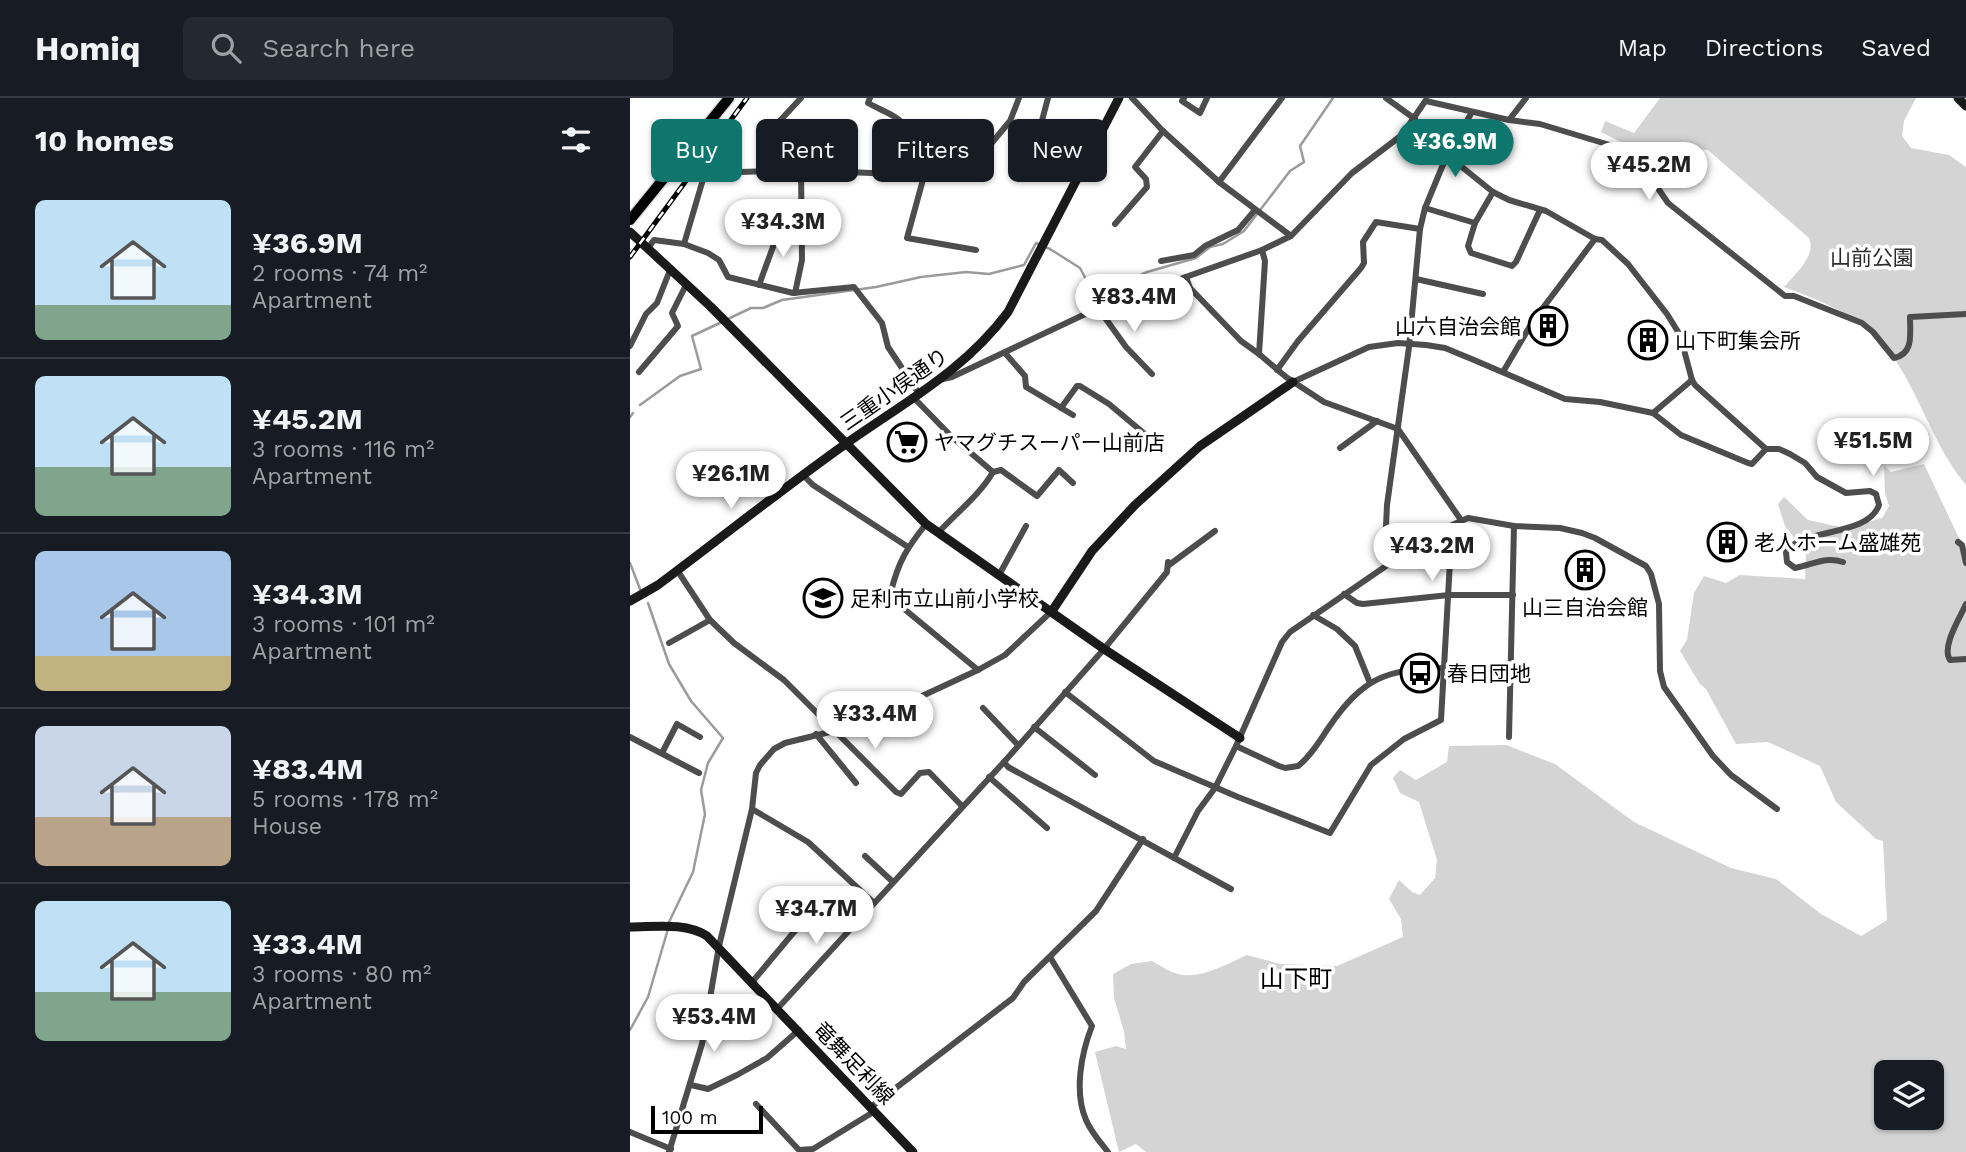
<!DOCTYPE html>
<html lang="en">
<head>
<meta charset="utf-8">
<style>
	body { margin:0; font-family:"Work Sans","Noto Sans JP",sans-serif; background:#242831; color:#f1f3f6; height:100vh; display:flex; flex-direction:column; font-size:26px; white-space:nowrap }
	* { box-sizing:border-box; margin:0 }
	p { font-size:23px; color:#9ea1a6 }
	.icon { flex:none; width:38px; height:38px; fill:none; stroke:currentColor; stroke-width:2; stroke-linecap:round; stroke-linejoin:round }
	.map { position:relative; flex:1; overflow:hidden }
	.sheet { display:flex; flex-direction:column; background:#171b24; width:630px }
	.sheet>* { flex:none }
	.guide { position:absolute; left:21px; top:21px; width:665px; height:63px; display:flex; gap:14px }
	.buttons { position:absolute; left:1244px; top:962px; display:grid; gap:14px }
	.buttons a { display:grid; place-items:center; width:70px; height:70px; border-radius:10px; background:#171b24; box-shadow:0 2px 5px #0004; font-size:35px }
	.scale { position:absolute; left:21px; bottom:18px; width:112px; box-sizing:border-box; padding-left:7px; border:4px solid #000; border-top:0; font-size:19px; line-height:24px; white-space:nowrap; color:#000; -webkit-text-stroke:5px #fff; paint-order:stroke }
	.price { position:absolute; translate:-50% -60px; padding:0 16px; border-radius:24px; background:#fff; color:#222; font-size:23px; line-height:46px; filter:drop-shadow(0 2px 4px #0008) }
	.price::after { content:''; position:absolute; left:50%; top:42px; width:21px; height:16px; margin-left:-10px; background:inherit; clip-path:polygon(0 0,100% 0,50% 100%) }
	.price.on { background:#0f766e; color:#fff }
	ul { padding:0; list-style:none }
	li { display:flex; align-items:center; gap:21px; height:175px; padding:0 35px }
	li+li { border-top:2px solid #363941 }
	li span { display:grid; place-items:center; flex:none; width:196px; height:140px; border-radius:10px; color:#555 }
	li>.icon { margin-inline-start:auto }
	span .icon { width:84px; height:84px; fill:#fffc; stroke-width:1 }
	li b { font-size:30px }
	h2 { display:flex; justify-content:space-between; align-items:center; height:84px; padding:0 35px; font-size:30px }
	.tag { padding:0 24px; border-radius:10px; background:#171b24; box-shadow:0 2px 5px #0004; font-size:24px; line-height:63px }
	.tag.on { background:#0f766e; color:#fff }
	header { display:flex; align-items:center; gap:42px; box-sizing:border-box; height:98px; padding:0 35px; background:#171b24; border-bottom:2px solid #363941 }
	header strong { font-size:33px }
	nav { display:flex; gap:38px; margin-inline-start:auto; font-size:24px }
	.search { width:490px; height:63px; background:#242831; display:flex; align-items:center; gap:18px; box-sizing:border-box; padding:0 24px; border-radius:10px; color:#9ea1a6; font-size:26px }
	main { display:flex; flex:1; min-height:0 }
	.map>svg:first-child { display:block }
</style>
</head>
<body>
<header>
<strong>Homiq</strong>
<div class="search"><svg class="icon" aria-label="search" viewBox="0 0 24 24"><circle cx="10" cy="10" r="6"/><path d="M15 15l6 6"/></svg>Search here</div>
<nav><a>Map</a><a>Directions</a><a>Saved</a></nav>
</header>
<main>
<section class="sheet">
<h2>10 homes<svg class="icon" aria-label="filters" viewBox="0 0 24 24"><path d="M4 7h16M4 17h16"/><circle cx="9" cy="7" r="2"/><circle cx="15" cy="17" r="2"/></svg></h2>
<ul>
<li><span style="background:linear-gradient(#bfe0f5 75%,#7fa58c 0)"><svg class="icon" aria-label="home" viewBox="0 0 24 24"><path d="M3 11l9-7 9 7M6 9v11h12V9"/></svg></span><div><b>¥36.9M</b><p>2 rooms · 74 m²</p><p>Apartment</p></div></li>
<li><span style="background:linear-gradient(#bfe0f5 65%,#7fa58c 0)"><svg class="icon" aria-label="home" viewBox="0 0 24 24"><path d="M3 11l9-7 9 7M6 9v11h12V9"/></svg></span><div><b>¥45.2M</b><p>3 rooms · 116 m²</p><p>Apartment</p></div></li>
<li><span style="background:linear-gradient(#a9c7e8 75%,#c2b280 0)"><svg class="icon" aria-label="home" viewBox="0 0 24 24"><path d="M3 11l9-7 9 7M6 9v11h12V9"/></svg></span><div><b>¥34.3M</b><p>3 rooms · 101 m²</p><p>Apartment</p></div></li>
<li><span style="background:linear-gradient(#c9d6e8 65%,#b9a48a 0)"><svg class="icon" aria-label="home" viewBox="0 0 24 24"><path d="M3 11l9-7 9 7M6 9v11h12V9"/></svg></span><div><b>¥83.4M</b><p>5 rooms · 178 m²</p><p>House</p></div></li>
<li><span style="background:linear-gradient(#bfe0f5 65%,#7fa58c 0)"><svg class="icon" aria-label="home" viewBox="0 0 24 24"><path d="M3 11l9-7 9 7M6 9v11h12V9"/></svg></span><div><b>¥33.4M</b><p>3 rooms · 80 m²</p><p>Apartment</p></div></li>
</ul>
</section>
<div class="map">
<svg width="1336" height="1054" viewBox="0 0 1336 1054">
	<rect width="100%" height="100%" fill="#fff"/>
	<!-- green -->
	<g fill="#d4d4d4" fill-rule="evenodd">
		<path d="M 1030,0 L 1286,0 L 1274,23 L 1272,38 L 1281,50 L 1319,57 L 1336,69 L 1336,387 C 1299,343 1287,282 1248,240 C 1225,215 1185,201 1154,189 C 1165,176 1187,157 1179,140 L 1078,52 C 1061,49 1041,58 1028,68 L 1007,52 L 971,34 L 975,23 L 1004,35 Z"/>
		<path d="M 1294,366 L 1336,455 L 1336,1054 L 516,1054 L 506,1046 L 489,1054 L 465,954 L 486,948 L 496,951 L 494,933 L 484,900 L 483,876 L 501,866 L 522,863 C 531,868 542,876 553,877 C 575,879 597,866 617,857 L 650,866 L 707,868 L 773,839 L 771,821 L 759,801 L 769,782 L 782,794 L 790,797 L 805,780 L 807,762 L 789,704 L 770,695 L 763,680 L 770,672 L 786,682 L 817,664 L 819,648 L 876,647 L 925,666 L 1004,724 L 1101,770 L 1146,781 L 1191,816 L 1231,838 L 1257,822 L 1253,743 L 1246,741 L 1206,704 L 1190,668 L 1138,644 L 1106,646 L 1076,591 L 1070,586 L 1050,553 L 1057,542 L 1064,495 L 1074,478 L 1096,485 L 1110,477 L 1175,481 L 1176,455 L 1155,428 L 1148,406 L 1154,399 L 1178,422 L 1215,430 L 1252,420 L 1259,408 L 1255,395 L 1254,367 L 1261,374 ZM 1256,975 L 1302,975 L 1302,1020 L 1256,1020 Z"/>
	</g>
	<g fill="none" stroke-linecap="round" stroke-linejoin="round">
		<!-- stream -->
		<g stroke="#9b9b9b" stroke-width="2.5">
			<polyline points="98,221 121,210 133,210 152,202 246,189 291,179 336,174 359,176 394,167 406,145 420,151 450,170 467,202 486,188 517,174 566,160 580,149 593,146 614,133 660,73 674,64 670,48 703,0"/>
			<polyline points="10,307 50,278 71,271 62,238 92,224"/>
			<polyline points="0,319 3,315"/>
			<polyline points="0,465 10,491"/>
			<polyline points="18,505 39,566 61,603 93,640 78,665 71,692 75,716 63,774 39,824"/>
			<polyline points="0,932 18,899 38,831"/>
		</g>
		<defs>
			<polyline id="primary" points="0,122 99,0"/>
		</defs>
		<!-- primary casing -->
		<use href="#primary" stroke="#dbdbdb" stroke-width="13"/>
		<!-- street -->
		<g stroke="#4d4d4d" stroke-width="6">
			<path d="M 240,0 L 238,5 C 250,12 270,18 276,30 C 284,45 283,64 294,78 L 277,140 L 346,152"/>
			<polyline points="502,0 533,33 589,84 661,138"/>
			<polyline points="554,0 552,3 570,15 577,0"/>
			<polyline points="756,0 785,21"/>
			<path d="M 796,3 L 879,22 L 910,26 L 993,51 L 1010,64 L 1038,105 L 1155,198 L 1164,198 L 1232,225 L 1243,234 L 1264,260 C 1284,256 1280,236 1280,219 L 1336,216"/>
			<polyline points="879,22 896,0"/>
			<path d="M 772,37 L 817,57 L 863,94 L 879,102 L 916,113 L 965,141 L 972,142 L 998,166 L 1037,216 L 1050,237 L 1062,282 L 1065,287 L 1136,351 L 1149,351 L 1160,356 L 1175,365 L 1187,379 L 1216,395 L 1240,393 L 1246,396 L 1249,407 C 1238,439 1171,430 1156,454 L 1157,464 L 1165,470 C 1183,467 1194,458 1213,464"/>
			<polyline points="147,46 198,44"/>
			<polyline points="394,54 410,30 418,0"/>
			<polyline points="149,73 146,27 171,0"/>
			<polyline points="589,84 652,0"/>
			<polyline points="863,94 845,125 838,148 841,155 882,168 886,164 910,112"/>
			<polyline points="795,110 845,125"/>
			<polyline points="485,126 517,89 516,81 505,69 533,33"/>
			<polyline points="54,146 74,78 78,75 171,72 264,76 289,71 350,53 360,47 380,23 389,0"/>
			<polyline points="18,150 24,142 54,146 78,155 89,162 98,179 163,195 224,189 252,225 258,249 290,297"/>
			<polyline points="632,152 635,163 629,256 656,279 694,304 768,331 831,422"/>
			<polyline points="531,163 564,157 575,148 608,132 625,112"/>
			<polyline points="556,179 560,190 611,243 629,256"/>
			<polyline points="786,181 853,196"/>
			<polyline points="129,187 151,127"/>
			<polyline points="165,195 172,162 171,72"/>
			<polyline points="468,210 496,249 522,276"/>
			<polyline points="0,248 16,216 27,205 40,172"/>
			<polyline points="375,255 395,278 396,289 443,317"/>
			<polyline points="647,272 668,243 731,170 734,165 733,144 746,124 790,131"/>
			<polyline points="9,274 48,228 42,215 56,187"/>
			<polyline points="873,274 903,223 965,141"/>
			<polyline points="313,281 322,279 468,210 632,152 661,138 722,75 772,37 796,2"/>
			<polyline points="663,284 739,249 768,245 796,247 815,250 844,262 935,301 970,304 1023,315 1051,337 1118,365 1122,366 1136,351"/>
			<path d="M 284,300 L 321,338 L 363,374 C 349,398 326,415 308,435"/>
			<polyline points="431,310 447,288 450,288 479,306 522,342"/>
			<polyline points="1023,315 1062,282"/>
			<polyline points="710,350 747,323"/>
			<polyline points="363,374 371,372 407,398 429,372 443,385"/>
			<polyline points="173,377 183,387 278,449"/>
			<path d="M 296,426 C 277,450 268,464 261,494 L 267,505 L 348,572"/>
			<polyline points="1328,444 1332,447 1336,465"/>
			<polyline points="767,460 756,428 757,407 779,249 790,131 795,110 817,57 842,14"/>
			<polyline points="539,467 585,433"/>
			<polyline points="47,472 80,522 104,545 154,582 266,694 271,696 290,675 299,674 332,708"/>
			<polyline points="369,477 396,428"/>
			<polyline points="714,496 727,505 733,506 819,497 883,497"/>
			<path d="M 1336,506 C 1330,520 1311,549 1320,562 L 1336,561"/>
			<polyline points="683,517 707,531 725,548 740,585"/>
			<polyline points="39,545 80,522"/>
			<polyline points="435,594 524,663 608,699 700,735 741,667 774,641 811,622 822,428"/>
			<polyline points="353,610 388,647"/>
			<polyline points="404,629 465,677"/>
			<polyline points="186,636 226,685"/>
			<polyline points="0,639 69,675"/>
			<polyline points="879,639 884,428"/>
			<path d="M 606,648 L 649,668 L 655,670 L 668,668 C 681,658 690,642 699,629 C 733,579 757,571 815,570"/>
			<polyline points="32,655 47,626 70,639"/>
			<polyline points="374,664 378,669 601,791"/>
			<polyline points="359,679 417,730"/>
			<polyline points="122,711 178,744 244,805"/>
			<polyline points="235,758 263,784"/>
			<polyline points="544,760 568,713 585,690 606,648 652,544 660,534 804,435 838,420 884,428 930,430 952,435 965,440 1016,468 1021,476 1029,506 1030,573 1034,589 1083,658 1101,677 1147,711"/>
			<path d="M 420,859 L 462,928 C 451,956 444,994 456,1022 C 461,1034 470,1044 478,1054"/>
			<polyline points="123,883 169,828"/>
			<polyline points="148,910 374,664 474,551 537,474 538,464"/>
			<polyline points="61,987 78,991 107,977 137,960 169,932"/>
			<polyline points="126,1006 169,1052 183,1051 245,1013"/>
			<polyline points="241,1009 383,900 394,884 466,813 513,741"/>
			<polyline points="0,1034 41,1051"/>
			<polyline points="39,1054 72,946 89,848 122,711 126,675 130,667 144,651 155,645 216,630 251,617 348,572 375,557 422,513"/>
		</g>
		<!-- secondary -->
		<g stroke="#1a1a1a" stroke-width="9">
			<polyline points="1328,0 1336,8"/>
			<polyline points="0,134 81,209 296,426 474,551 610,640"/>
			<path d="M 0,503 L 28,487 C 91,440 152,391 217,345 C 275,304 334,273 378,214 L 489,0"/>
			<polyline points="422,513 462,453 505,407 570,348 663,284"/>
			<path d="M 0,829 C 25,829 55,824 77,838 L 283,1054"/>
		</g>
		<!-- primary -->
		<use href="#primary" stroke="#000" stroke-width="10"/>
		<defs>
			<polyline id="rail" points="0,159 117,0"/>
		</defs>
		<!-- rail casing -->
		<use href="#rail" stroke="#000" stroke-width="5"/>
		<!-- rail -->
		<use href="#rail" stroke="#fff" stroke-width="2.5" stroke-dasharray="8" stroke-linecap="butt"/>
	</g>
	<!-- icons -->
	<defs>
		<symbol id="building-ring" viewBox="-11 -11 22 22"><circle r="9.5" fill="#fff" stroke="#000" stroke-width="1.5"/><path d="M-4-6H4V6H1V3H-1V6H-4ZM-2.5-4.3h1.7v1.8h-1.7ZM.8-4.3h1.7v1.8H.8ZM-2.5-1h1.7V.8h-1.7ZM.8-1h1.7V.8H.8Z" fill="#000"/></symbol>
		<symbol id="supermarket-ring" viewBox="-11 -11 22 22"><circle r="9.5" fill="#fff" stroke="#000" stroke-width="1.5"/><path d="M-6-5.5h2.5l.6 2H6L4.5 2H-2.5L-4.4-4H-6ZM-1.5 3.2a1.3 1.3 0 1 0 .1 0ZM3 3.2a1.3 1.3 0 1 0 .1 0Z" fill="#000"/></symbol>
		<symbol id="school-ring" viewBox="-11 -11 22 22"><circle r="9.5" fill="#fff" stroke="#000" stroke-width="1.5"/><path d="M0-5L7-2L0 1L-7-2ZM-4 1L0 2.5L4 1V4Q0 6-4 4Z" fill="#000"/></symbol>
		<symbol id="bus-ring" viewBox="-11 -11 22 22"><circle r="9.5" fill="#fff" stroke="#000" stroke-width="1.5"/><path d="M-5-6H5V4H4V6H2V4H-2V6H-4V4H-5ZM-3.5-4V0h7V-4ZM-3.5 1.2v1.5H-2V1.2ZM2 1.2v1.5H3.5V1.2Z" fill="#000"/></symbol>
	</defs>
	<g fill-rule="evenodd">
		<use href="#building-ring" x="896" y="206" width="44" height="44"/>
		<use href="#building-ring" x="996" y="220" width="44" height="44"/>
		<use href="#supermarket-ring" x="255" y="322" width="44" height="44"/>
		<use href="#building-ring" x="1075" y="422" width="44" height="44"/>
		<use href="#building-ring" x="933" y="450" width="44" height="44"/>
		<use href="#school-ring" x="171" y="478" width="44" height="44"/>
		<use href="#bus-ring" x="768" y="553" width="44" height="44"/>
	</g>
	<g text-anchor="middle" dominant-baseline="central" stroke-width="7" stroke-linejoin="round" paint-order="stroke">
		<!-- park labels -->
		<g font-size="21" fill="#2b2b2b" stroke="#fff">
			<text x="1242" y="159">山前公園</text>
		</g>
		<!-- poi labels -->
		<g font-size="21" fill="#000" stroke="#fff" text-anchor="start">
			<text x="891" y="228" text-anchor="end">山六自治会館</text>
			<text x="1045" y="242">山下町集会所</text>
			<text x="304" y="344">ヤマグチスーパー山前店</text>
			<text x="1124" y="444">老人ホーム盛雄苑</text>
			<text x="220" y="500">足利市立山前小学校</text>
			<text x="955" y="509" text-anchor="middle">山三自治会館</text>
			<text x="817" y="575">春日団地</text>
		</g>
		<!-- street labels -->
		<g font-size="21" fill="#000" stroke="#fff">
			<text transform="translate(264 291) rotate(-35)">三重小俣通り</text>
			<text transform="translate(224 965) rotate(46)">竜舞足利線</text>
		</g>
		<!-- quarter labels -->
		<g font-size="24" fill="#000" stroke="#fff">
			<text x="666" y="881">山下町</text>
		</g>
	</g>
</svg>
<div class="buttons">
<a><svg class="icon" aria-label="layers" viewBox="0 0 24 24"><path d="M12 4l9 5-9 5-9-5zM3 14l9 5 9-5"/></svg></a>
</div>
<div class="scale">100 m</div>
<b class="price on" style="left:825px;top:81px">¥36.9M</b>
<b class="price" style="left:1019px;top:104px">¥45.2M</b>
<b class="price" style="left:153px;top:161px">¥34.3M</b>
<b class="price" style="left:504px;top:236px">¥83.4M</b>
<b class="price" style="left:1243px;top:380px">¥51.5M</b>
<b class="price" style="left:101px;top:413px">¥26.1M</b>
<b class="price" style="left:802px;top:485px">¥43.2M</b>
<b class="price" style="left:245px;top:653px">¥33.4M</b>
<b class="price" style="left:186px;top:848px">¥34.7M</b>
<b class="price" style="left:84px;top:956px">¥53.4M</b>
<div class="guide">
<a class="tag on">Buy</a>
<a class="tag">Rent</a>
<a class="tag">Filters</a>
<a class="tag">New</a>
</div>
</div>
</main>
</body>
</html>
